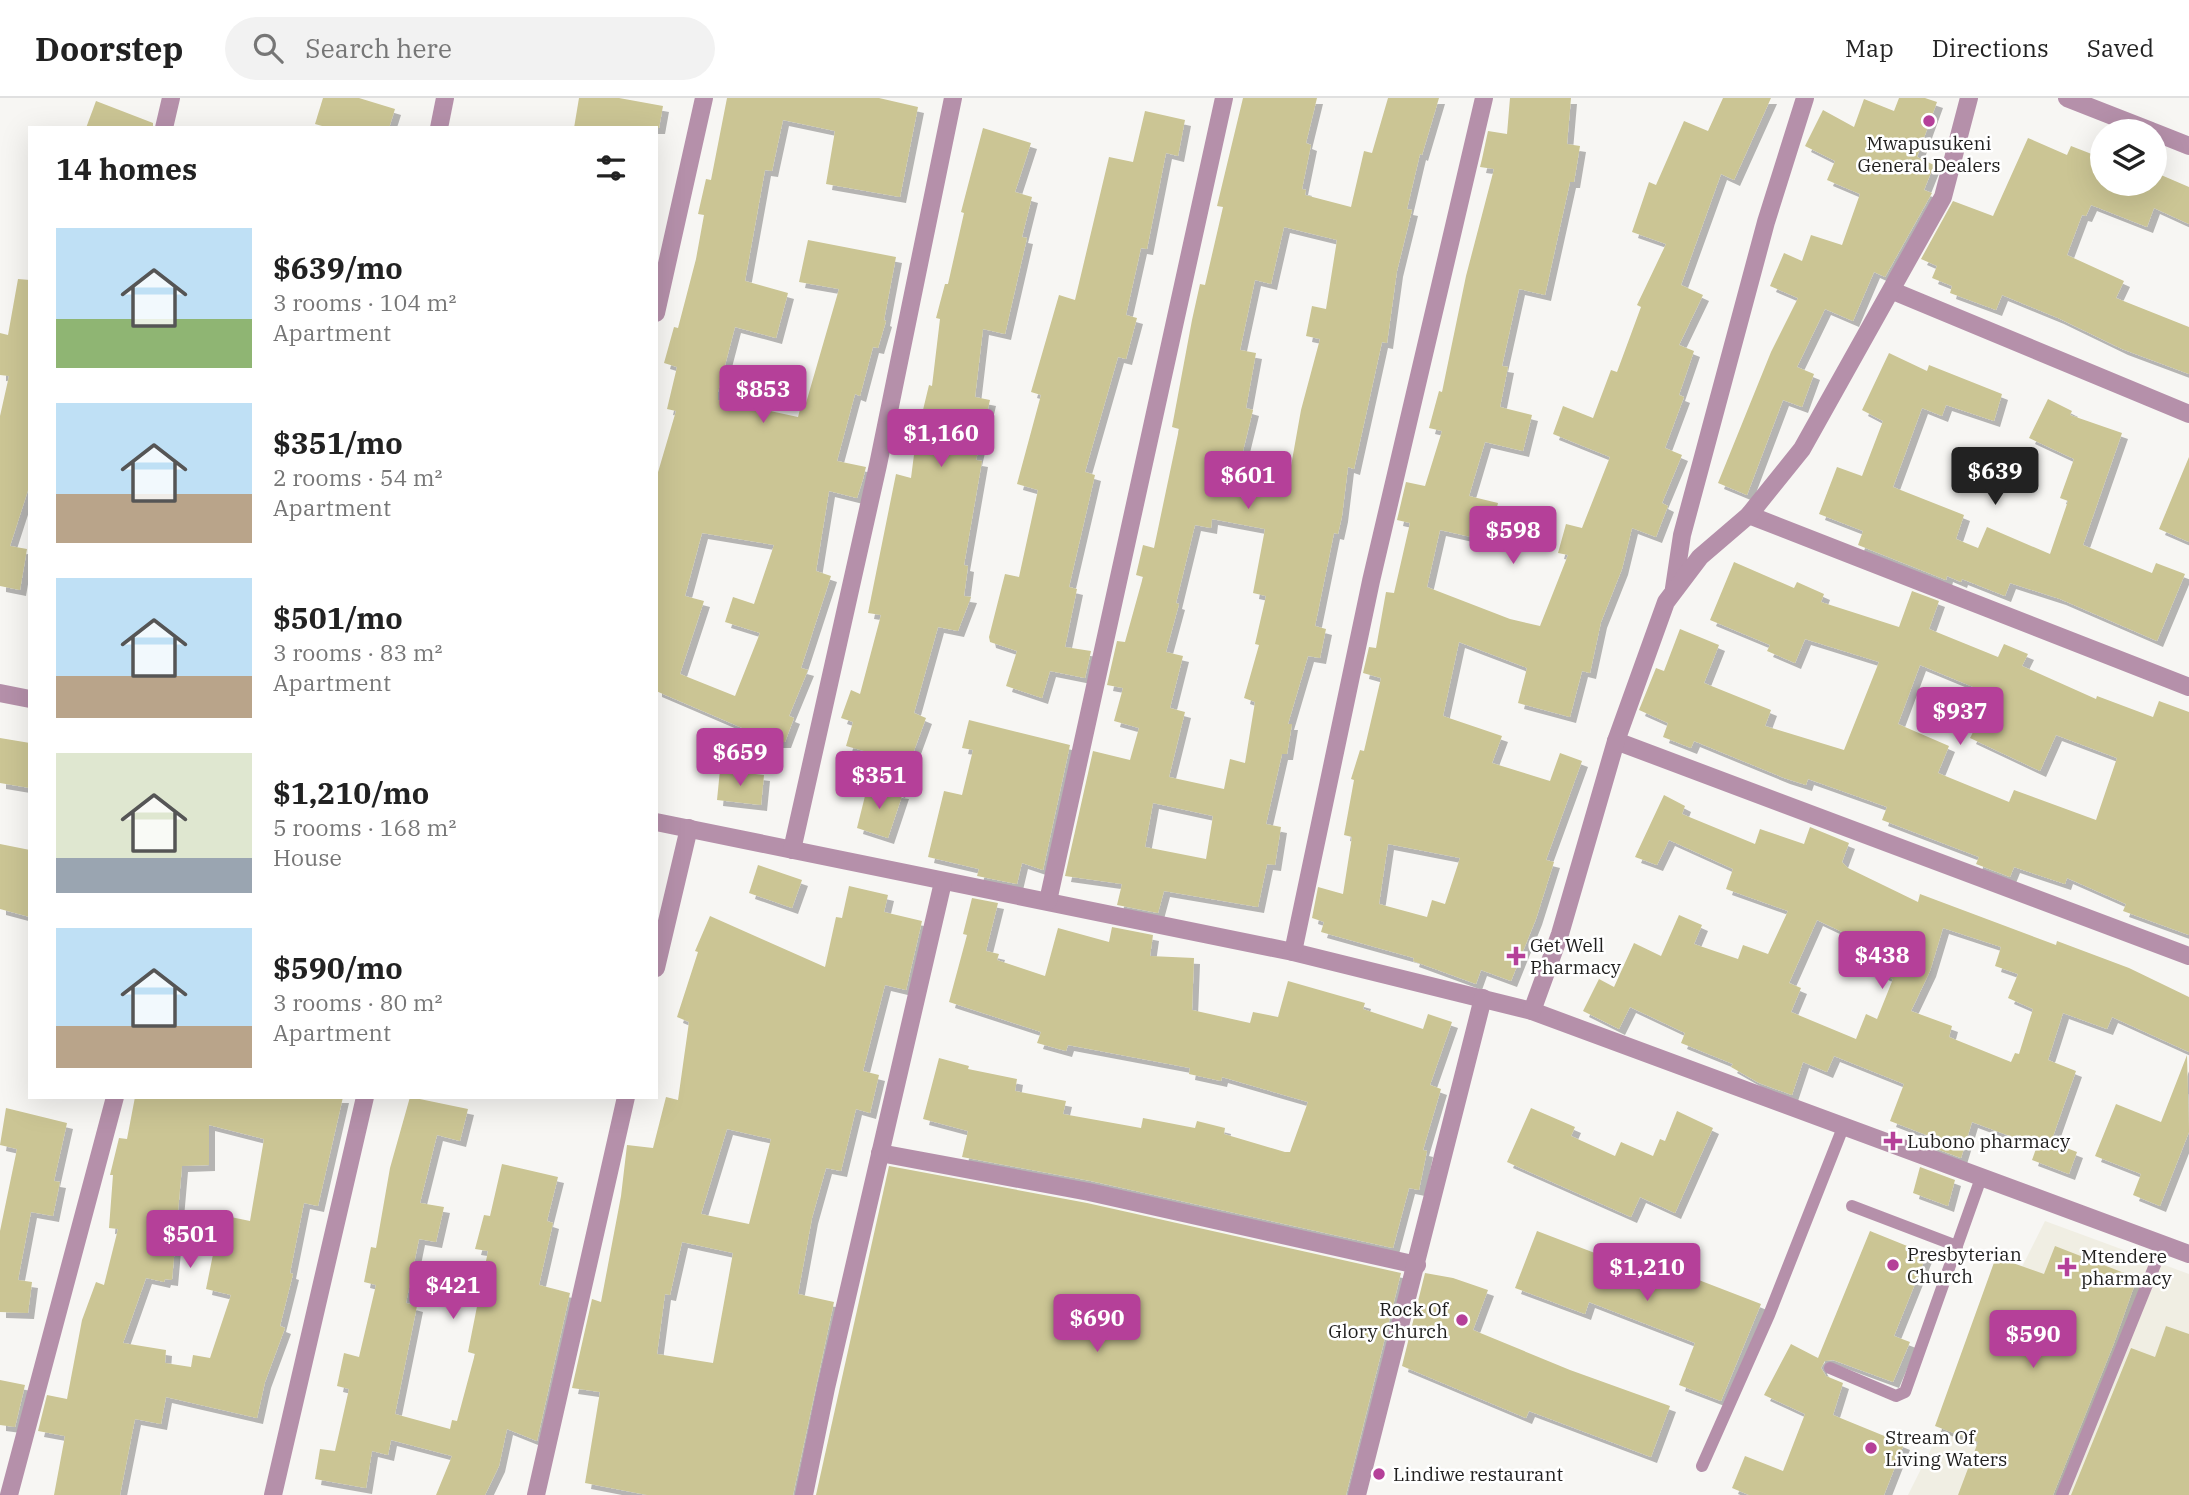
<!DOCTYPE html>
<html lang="en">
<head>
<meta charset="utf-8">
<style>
	body { margin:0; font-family:"IBM Plex Serif",serif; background:#f2f2f2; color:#222; height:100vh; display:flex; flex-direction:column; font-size:26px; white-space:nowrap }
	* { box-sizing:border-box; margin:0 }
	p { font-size:23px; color:#767676 }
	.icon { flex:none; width:38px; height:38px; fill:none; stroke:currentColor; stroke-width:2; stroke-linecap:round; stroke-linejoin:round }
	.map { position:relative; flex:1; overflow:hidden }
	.sheet { position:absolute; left:28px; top:28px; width:630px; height:973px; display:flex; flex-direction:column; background:#fff; border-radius:0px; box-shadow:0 7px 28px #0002 }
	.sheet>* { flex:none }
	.controls { position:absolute; left:2090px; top:21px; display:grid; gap:14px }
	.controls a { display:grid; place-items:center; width:77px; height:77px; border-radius:50%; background:#fff; box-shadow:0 7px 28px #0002; font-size:35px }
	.price { position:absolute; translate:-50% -60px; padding:0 16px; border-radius:7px; background:#b54099; color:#fff; font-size:23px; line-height:46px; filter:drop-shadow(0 2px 4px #0008) }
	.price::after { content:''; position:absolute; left:50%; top:42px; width:21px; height:16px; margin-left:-10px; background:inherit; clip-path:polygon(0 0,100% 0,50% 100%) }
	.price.current { background:#222; color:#fff }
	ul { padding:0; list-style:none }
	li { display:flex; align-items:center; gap:21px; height:175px; padding:0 28px }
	li span { display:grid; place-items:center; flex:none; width:196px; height:140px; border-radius:0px; color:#555 }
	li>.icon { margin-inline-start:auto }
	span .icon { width:84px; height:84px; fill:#fffc; stroke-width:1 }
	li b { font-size:30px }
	h2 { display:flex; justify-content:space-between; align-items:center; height:84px; padding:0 28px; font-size:30px }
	header { display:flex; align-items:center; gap:42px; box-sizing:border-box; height:98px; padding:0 35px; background:#fff; border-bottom:2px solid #e0e0e0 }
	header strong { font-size:33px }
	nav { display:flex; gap:38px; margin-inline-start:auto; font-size:24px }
	.search { width:490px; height:63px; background:#f2f2f2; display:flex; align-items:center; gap:18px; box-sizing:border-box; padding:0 24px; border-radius:38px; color:#767676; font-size:26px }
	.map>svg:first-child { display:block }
</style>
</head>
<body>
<header>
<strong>Doorstep</strong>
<div class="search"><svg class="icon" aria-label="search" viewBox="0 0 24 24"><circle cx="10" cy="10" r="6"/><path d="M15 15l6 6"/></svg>Search here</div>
<nav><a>Map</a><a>Directions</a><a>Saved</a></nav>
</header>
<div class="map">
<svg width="2189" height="1397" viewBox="0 0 2189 1397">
	<defs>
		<filter id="shadow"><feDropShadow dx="6" dy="6" stdDeviation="0" flood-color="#0004"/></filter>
	</defs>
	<rect width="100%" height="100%" fill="#f7f6f3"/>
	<!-- built -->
	<polygon fill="#f0eee3" points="2045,1123 2189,1176 2189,1397 1908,1397"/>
	<!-- building -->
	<g fill="#cbc594" fill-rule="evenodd" filter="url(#shadow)">
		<polygon points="323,0 359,0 395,11 389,30 329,30 315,26"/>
		<polygon points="579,0 619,0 663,8 659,30 574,30"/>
		<path d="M 727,0 L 879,0 L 918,9 L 900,99 L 826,86 L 835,33 L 783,22 L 772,73 L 765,72 L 745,183 L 788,195 L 776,240 L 735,229 L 718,294 L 718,302 L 798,319 L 802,304 L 806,305 L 839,191 L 799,184 L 808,142 L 896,159 L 884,222 L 886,223 L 878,250 L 873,249 L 860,298 L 855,296 L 837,363 L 866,369 L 863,381 L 857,400 L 829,393 L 816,473 L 831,478 L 801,570 L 808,572 L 789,618 L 794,620 L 785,644 L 775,644 L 656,593 L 656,381 L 676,313 L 667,311 L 677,269 L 664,265 L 674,229 L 678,230 L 696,161 L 704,117 L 698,116 L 706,81 L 711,82 ZM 702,435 L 774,447 L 754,506 L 733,499 L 725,524 L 760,535 L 735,598 L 680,576 L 704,503 L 685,498 Z"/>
		<path d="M 1243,0 L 1317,0 L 1306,45 L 1311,47 L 1302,91 L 1306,92 L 1305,97 L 1351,109 L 1364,53 L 1372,55 L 1388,0 L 1439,0 L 1422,57 L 1420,56 L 1407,111 L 1412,112 L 1397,173 L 1387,245 L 1382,244 L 1354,371 L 1348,369 L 1342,418 L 1338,436 L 1334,435 L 1315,528 L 1326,531 L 1320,560 L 1308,558 L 1288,626 L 1292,626 L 1287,656 L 1282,656 L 1266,726 L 1281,729 L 1275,767 L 1267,766 L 1258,809 L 1164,793 L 1158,815 L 1117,807 L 1122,786 L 1065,778 L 1093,653 L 1130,662 L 1139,630 L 1114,623 L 1123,590 L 1107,587 L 1117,543 L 1125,544 L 1143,479 L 1136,477 L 1143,447 L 1154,450 L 1179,331 L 1172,329 L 1192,222 L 1200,186 L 1205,187 L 1223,109 L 1217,108 ZM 1284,129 L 1337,142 L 1326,211 L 1312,208 L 1306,238 L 1320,241 L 1301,312 L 1291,368 L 1242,357 L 1253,312 L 1246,310 L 1256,255 L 1240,252 L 1255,182 L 1271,186 ZM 1212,421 L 1265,431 L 1253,495 L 1266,498 L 1255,546 L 1259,547 L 1244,600 L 1255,604 L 1245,665 L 1230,661 L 1224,691 L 1169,679 L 1185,614 L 1170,610 L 1183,558 L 1166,554 L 1179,506 L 1176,505 L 1195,427 L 1211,430 ZM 1153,705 L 1213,718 L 1206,761 L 1145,749 Z"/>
		<path d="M 1510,0 L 1571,0 L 1567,46 L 1580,48 L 1574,84 L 1570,84 L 1545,197 L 1519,191 L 1502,268 L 1508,269 L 1500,309 L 1532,317 L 1523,353 L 1485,344 L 1469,398 L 1498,405 L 1489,443 L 1440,432 L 1427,489 L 1510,521 L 1540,528 L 1568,457 L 1558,455 L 1566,426 L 1582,430 L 1610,359 L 1553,336 L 1563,308 L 1593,320 L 1611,272 L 1617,274 L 1641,209 L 1637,207 L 1666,146 L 1632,134 L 1649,84 L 1656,87 L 1684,23 L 1708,33 L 1723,0 L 1771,0 L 1734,82 L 1721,76 L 1681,187 L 1703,197 L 1679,247 L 1694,253 L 1679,297 L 1684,299 L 1665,350 L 1682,357 L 1662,405 L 1668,408 L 1656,439 L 1632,430 L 1622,471 L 1601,524 L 1590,575 L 1582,573 L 1570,619 L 1518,605 L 1527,570 L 1459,544 L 1443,618 L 1502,638 L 1492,665 L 1550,683 L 1560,655 L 1582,663 L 1546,762 L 1554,764 L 1536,821 L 1511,883 L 1481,872 L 1476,886 L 1413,863 L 1414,860 L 1321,834 L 1324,824 L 1312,820 L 1318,789 L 1343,796 L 1352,739 L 1344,737 L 1354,682 L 1351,681 L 1360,652 L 1364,653 L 1381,580 L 1363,575 L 1369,549 L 1376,550 L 1386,494 L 1394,495 L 1410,425 L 1397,422 L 1406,384 L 1425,388 L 1442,333 L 1429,330 L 1439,293 L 1442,294 L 1466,178 L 1494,71 L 1480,69 L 1482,61 L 1488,33 L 1507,36 ZM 1388,746 L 1460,760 L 1445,806 L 1432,802 L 1427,819 L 1379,806 Z"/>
		<polygon points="1899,0 1925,0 1937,4 1917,59 1934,67 1924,92 1932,95 1885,179 1874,174 1853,223 1825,211 1797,269 1814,276 1802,309 1783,302 1747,397 1718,385 1771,254 1798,200 1770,188 1784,155 1802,163 1811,137 1842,147 1860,96 1827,82 1835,63 1805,48 1823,12 1854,29 1864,1 1894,13"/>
		<polygon points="96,3 153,25 153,30 86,30"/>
		<polygon points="1145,13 1185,22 1178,58 1166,55 1147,151 1141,150 1126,217 1137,220 1126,261 1118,259 1085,374 1095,377 1069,489 1077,491 1065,549 1091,553 1085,580 1050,573 1042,600 1006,588 1017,553 990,544 989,539 1005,476 1019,479 1038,392 1017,386 1041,297 1031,294 1059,197 1075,202 1109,59 1133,64"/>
		<polygon points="983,30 1031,45 1015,94 1032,99 1022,139 1027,140 1005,236 983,231 975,299 990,302 976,362 982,363 964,467 968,468 964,498 971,499 958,533 938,529 914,615 926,620 899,694 869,682 875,656 846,648 853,624 841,620 851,592 860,596 881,517 868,515 896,376 911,380 916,341 929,287 932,288 940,221 936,220 945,186 948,186 964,115 961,114"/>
		<polygon points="2028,40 2067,57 2071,48 2102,60 2102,86 2154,86 2154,74 2189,89 2189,126 2154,110 2147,129 2091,107 2086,118 2082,117 2067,157 2124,183 2116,200 2189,229 2189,276 2122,251 2058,220 2002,197 1996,212 1950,195 1952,188 1932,180 1937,168 1921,161 1953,103 1993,118"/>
		<polygon points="18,181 30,182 30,386 10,448 27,451 20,492 0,488 0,318 9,278 0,277 0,235 8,237"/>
		<polygon points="1889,255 1927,273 1929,267 2002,296 1994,323 1946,307 1942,318 1922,310 1893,389 1964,417 1956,441 1978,450 1987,429 2050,456 2068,403 2060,400 2074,361 2029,340 2048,301 2072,313 2070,317 2122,335 2083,447 2152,475 2156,465 2185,476 2157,543 2060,501 2010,485 2005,498 1962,481 1961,484 1947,478 1946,482 1858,447 1863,433 1819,416 1837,369 1862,378 1883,323 1862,312"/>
		<polygon points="2189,359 2189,444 2159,431"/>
		<path d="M 1734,464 L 1794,490 L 1797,484 L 1824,496 L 1821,504 L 1899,529 L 1912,493 L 1939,503 L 1929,531 L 1998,559 L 2004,546 L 2028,556 L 2022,568 L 2096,601 L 2097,598 L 2153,619 L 2159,603 L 2189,614 L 2189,837 L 2123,813 L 2126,806 L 2067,780 L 2065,786 L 2014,769 L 2010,779 L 1976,766 L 1979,759 L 1882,722 L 1887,709 L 1808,681 L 1806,687 L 1784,680 L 1694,643 L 1691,650 L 1663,639 L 1668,625 L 1639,612 L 1656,570 L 1664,573 L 1680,531 L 1719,547 L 1704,585 L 1771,612 L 1765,628 L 1844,652 L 1879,564 L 1805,541 L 1795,565 L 1767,553 L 1770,547 L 1710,522 ZM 1920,567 L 1983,593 L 1979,601 L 1988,605 L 1970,640 L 2040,673 L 2056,637 L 2117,660 L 2096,722 L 2014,692 L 2009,704 L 1938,675 L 1949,648 L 1898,626 Z"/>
		<polygon points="969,622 1070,647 1043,772 1022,765 1017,786 977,778 979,771 928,759 944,693 962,697 973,652 962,650"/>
		<polygon points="0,640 30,645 30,690 0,685"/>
		<polygon points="720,672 764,677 761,707 717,702"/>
		<polygon points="867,690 903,695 888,740 857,730"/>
		<path d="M 1664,697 L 1685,708 L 1682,716 L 1755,746 L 1760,731 L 1804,746 L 1810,729 L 1849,745 L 1842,764 L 1848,770 L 1918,804 L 1920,796 L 2056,847 L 2057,843 L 2129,870 L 2189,899 L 2189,954 L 2112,919 L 2107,931 L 2063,915 L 2048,962 L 2076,973 L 2051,1044 L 2077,1054 L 2069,1076 L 2032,1062 L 2037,1048 L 1972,1024 L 1961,1060 L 1926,1047 L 1929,1038 L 1890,1023 L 1904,986 L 1834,958 L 1827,974 L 1803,964 L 1792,997 L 1759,985 L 1731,969 L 1733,966 L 1681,945 L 1685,935 L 1630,909 L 1619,931 L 1583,913 L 1599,881 L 1614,889 L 1634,845 L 1661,858 L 1679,817 L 1702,827 L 1694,846 L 1738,861 L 1743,847 L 1768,856 L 1788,813 L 1726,791 L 1733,771 L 1669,742 L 1657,767 L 1635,759 ZM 1817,822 L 1878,851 L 1869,870 L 1893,881 L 1877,921 L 1866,916 L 1856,941 L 1791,914 L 1801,890 L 1789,885 ZM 1943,830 L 2001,849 L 1995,868 L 2018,876 L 2008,900 L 2033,911 L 2019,956 L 2015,955 L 2011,964 L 1949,939 L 1952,928 L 1911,913 L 1930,873 Z"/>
		<polygon points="0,746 30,752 30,819 0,811"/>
		<polygon points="758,767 802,782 792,810 749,795"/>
		<path d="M 849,788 L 888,797 L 884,814 L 922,823 L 906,892 L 885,887 L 863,973 L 879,977 L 870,1015 L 856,1011 L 841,1073 L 826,1070 L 812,1120 L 798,1196 L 834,1204 L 793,1397 L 647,1397 L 585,1385 L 600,1294 L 572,1290 L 592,1201 L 601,1204 L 621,1098 L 627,1047 L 653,1050 L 666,999 L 678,1002 L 689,924 L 677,919 L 698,854 L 695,853 L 710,818 L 825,869 L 836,819 L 842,820 ZM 727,1031 L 771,1041 L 749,1126 L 701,1116 ZM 682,1144 L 733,1155 L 713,1265 L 657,1256 L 665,1196 L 670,1197 Z"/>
		<polygon points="972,800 998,805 986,853 999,856 997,862 1045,878 1058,830 1109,844 1112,829 1153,837 1150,858 1194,860 1192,912 1250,925 1253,914 1278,919 1288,883 1365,905 1363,911 1423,931 1428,916 1452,924 1430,987 1441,991 1423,1052 1427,1053 1419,1092 1409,1090 1393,1150 1091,1083 962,1059 968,1033 923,1021 939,960 969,968 968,971 1017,981 1015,993 1066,1003 1063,1016 1141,1030 1143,1020 1195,1030 1197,1023 1225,1030 1224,1036 1285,1054 1290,1054 1308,1004 1222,979 1221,983 1189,976 1190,970 1068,947 1066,953 1037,945 1041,934 949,904 967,837 963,836"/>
		<polygon points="2187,957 2189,1034 2160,1108 2133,1097 2141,1076 2095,1058 2116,1006 2161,1024"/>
		<path d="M 135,999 L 343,999 L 318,1108 L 304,1105 L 290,1175 L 293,1176 L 280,1228 L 285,1230 L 265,1284 L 257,1320 L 166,1299 L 161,1326 L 135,1321 L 120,1397 L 54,1397 L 65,1338 L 38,1333 L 47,1297 L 67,1301 L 82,1222 L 96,1184 L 104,1187 L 118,1131 L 109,1130 L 113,1077 L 110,1077 L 119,1040 L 127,1041 ZM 209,1027 L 264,1041 L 250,1123 L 221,1117 L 206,1191 L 231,1197 L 210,1260 L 193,1257 L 191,1269 L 165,1265 L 166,1252 L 123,1245 L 146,1180 L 164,1184 L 165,1181 L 172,1182 L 182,1068 L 209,1067 Z"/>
		<polygon points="410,999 468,1011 460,1043 437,1037 420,1105 444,1109 436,1144 419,1141 406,1205 417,1208 395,1316 450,1331 452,1322 457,1323 475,1256 468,1254 488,1153 475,1151 484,1117 490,1118 502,1066 558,1079 547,1123 553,1125 539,1187 570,1195 537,1343 507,1331 499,1368 485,1397 436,1397 452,1358 391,1342 388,1357 372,1353 366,1390 315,1381 320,1351 335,1353 349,1291 337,1288 344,1255 359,1259 376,1187 364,1184 371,1149 376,1150 390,1070"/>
		<polygon points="6,1010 67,1025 54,1083 60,1084 53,1118 31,1114 18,1182 32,1184 28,1215 0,1214 0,1133 17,1051 0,1047"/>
		<polygon points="1531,1010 1575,1029 1571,1038 1615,1058 1621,1044 1653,1058 1660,1041 1665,1043 1677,1013 1713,1030 1675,1115 1640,1099 1631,1119 1507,1064"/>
		<polygon points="889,1068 1087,1105 1401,1175 1346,1397 816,1397"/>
		<polygon points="1920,1069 1955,1082 1948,1108 1913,1095"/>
		<polygon points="1537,1133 1608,1160 1613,1149 1761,1206 1721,1303 1679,1287 1695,1245 1589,1204 1585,1216 1515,1190"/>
		<polygon points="1870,1133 1927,1156 1894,1238 1910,1244 1893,1284 1833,1262 1825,1263 1821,1270 1826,1278 1843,1285 1833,1317 1904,1346 1884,1397 1749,1397 1732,1390 1745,1358 1783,1373 1805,1316 1764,1297 1791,1246 1818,1260"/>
		<polygon points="2055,1148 2137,1180 2114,1245 2053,1397 1958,1397 1978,1344 1935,1328 1996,1159 2044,1176"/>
		<polygon points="1425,1175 1453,1180 1488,1192 1473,1232 1570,1272 1670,1308 1651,1359 1529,1313 1526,1320 1402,1268"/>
		<polygon points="2166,1228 2189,1236 2189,1397 2071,1397 2131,1250 2155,1259"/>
		<polygon points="0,1282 25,1287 15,1329 0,1327"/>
	</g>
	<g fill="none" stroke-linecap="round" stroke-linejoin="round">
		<!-- service -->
		<g stroke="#b590aa" stroke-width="12">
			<polyline points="1852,1108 1957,1148"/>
			<polyline points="1830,1270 1896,1298 1905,1294 1981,1080"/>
			<polyline points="1702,1368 1769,1217 1844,1027"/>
			<polyline points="2062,1397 2163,1147"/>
		</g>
		<!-- minor -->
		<g stroke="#b590aa" stroke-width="18">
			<polyline points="2067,0 2151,33"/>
			<polyline points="164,30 171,0"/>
			<polyline points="439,30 445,0"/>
			<polyline points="2154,34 2189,48"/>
			<polyline points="1893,193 2189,316"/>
			<polyline points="656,215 704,0"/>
			<polyline points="1749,417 2189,589"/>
			<polyline points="1674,490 1682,437 1766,124 1805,0"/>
			<polyline points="0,595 30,601"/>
			<polyline points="1616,643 2189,858"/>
			<polyline points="656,724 1293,854 1532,913 2189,1156"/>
			<polyline points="792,752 878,367 953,0"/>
			<polyline points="1048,803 1224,0"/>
			<polyline points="1293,854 1371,483 1484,0"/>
			<polyline points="656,870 689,730"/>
			<polyline points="1532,913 1560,836 1616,643 1666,504 1700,459 1749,417 1802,351 1943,99 1969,0"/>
			<polyline points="880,1055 1089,1094 1417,1167"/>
			<polyline points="9,1397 115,999"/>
			<polyline points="273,1397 365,999"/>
			<polyline points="536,1397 626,999"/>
			<polyline points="804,1397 826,1290 943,784"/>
			<polyline points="1357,1397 1483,900"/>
		</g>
	</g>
	<!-- markers -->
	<g fill="#b54099" stroke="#fff" stroke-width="2.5">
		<circle cx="1929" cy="23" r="7"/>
		<path d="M1512.5 847.5h7v7h7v7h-7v7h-7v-7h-7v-7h7z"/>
		<path d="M1889.5 1032.5h7v7h7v7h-7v7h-7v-7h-7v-7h7z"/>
		<circle cx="1893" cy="1167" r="7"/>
		<path d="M2063.5 1158.5h7v7h7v7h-7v7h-7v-7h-7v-7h7z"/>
		<circle cx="1462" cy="1222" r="7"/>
		<circle cx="1871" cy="1350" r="7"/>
		<circle cx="1379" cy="1376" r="7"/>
	</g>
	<g text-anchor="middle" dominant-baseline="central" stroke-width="5" stroke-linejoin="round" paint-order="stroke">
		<!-- poi labels -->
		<g font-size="19" fill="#201f1e" stroke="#fff" text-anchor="start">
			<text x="1929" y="45" text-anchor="middle">Mwapusukeni<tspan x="1929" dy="22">General Dealers</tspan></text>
			<text x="1530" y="847">Get Well<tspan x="1530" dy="22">Pharmacy</tspan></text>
			<text x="1907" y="1043">Lubono pharmacy</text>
			<text x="1907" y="1156">Presbyterian<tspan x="1907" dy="22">Church</tspan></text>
			<text x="2081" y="1158">Mtendere<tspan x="2081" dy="22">pharmacy</tspan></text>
			<text x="1448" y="1211" text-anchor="end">Rock Of<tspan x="1448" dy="22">Glory Church</tspan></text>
			<text x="1885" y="1339">Stream Of<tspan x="1885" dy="22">Living Waters</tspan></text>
			<text x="1393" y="1376">Lindiwe restaurant</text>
		</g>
	</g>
</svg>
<div class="controls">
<a><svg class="icon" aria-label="layers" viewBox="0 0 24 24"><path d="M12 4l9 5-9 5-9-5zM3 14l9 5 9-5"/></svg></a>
</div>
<b class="price" style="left:763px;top:327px">$853</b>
<b class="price" style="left:941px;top:371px">$1,160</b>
<b class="price current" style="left:1995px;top:409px">$639</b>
<b class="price" style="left:1248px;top:413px">$601</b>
<b class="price" style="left:1513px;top:468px">$598</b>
<b class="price" style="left:1960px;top:649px">$937</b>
<b class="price" style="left:740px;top:690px">$659</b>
<b class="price" style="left:879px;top:713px">$351</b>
<b class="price" style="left:1882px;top:893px">$438</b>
<b class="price" style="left:190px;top:1172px">$501</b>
<b class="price" style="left:1647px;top:1205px">$1,210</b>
<b class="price" style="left:453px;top:1223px">$421</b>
<b class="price" style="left:1097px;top:1256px">$690</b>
<b class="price" style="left:2033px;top:1272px">$590</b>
<section class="sheet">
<h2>14 homes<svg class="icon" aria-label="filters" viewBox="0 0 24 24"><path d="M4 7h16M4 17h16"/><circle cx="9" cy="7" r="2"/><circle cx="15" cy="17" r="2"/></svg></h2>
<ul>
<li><span style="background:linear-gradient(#bfe0f5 65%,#8fb573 0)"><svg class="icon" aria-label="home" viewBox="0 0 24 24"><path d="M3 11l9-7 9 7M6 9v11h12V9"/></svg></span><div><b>$639/mo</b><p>3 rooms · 104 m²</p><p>Apartment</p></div></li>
<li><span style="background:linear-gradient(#bfe0f5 65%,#b9a48a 0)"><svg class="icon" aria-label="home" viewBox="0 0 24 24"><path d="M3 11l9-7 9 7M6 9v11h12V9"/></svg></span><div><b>$351/mo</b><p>2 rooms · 54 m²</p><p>Apartment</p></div></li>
<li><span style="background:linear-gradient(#bfe0f5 70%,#b9a48a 0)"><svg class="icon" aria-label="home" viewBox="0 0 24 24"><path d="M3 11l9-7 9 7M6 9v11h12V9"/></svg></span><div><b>$501/mo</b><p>3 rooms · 83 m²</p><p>Apartment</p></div></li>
<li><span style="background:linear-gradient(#dfe7d0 75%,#9aa5b1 0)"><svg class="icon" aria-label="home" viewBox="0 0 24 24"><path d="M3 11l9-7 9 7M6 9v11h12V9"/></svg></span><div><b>$1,210/mo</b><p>5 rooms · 168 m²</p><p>House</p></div></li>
<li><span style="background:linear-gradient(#bfe0f5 70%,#b9a48a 0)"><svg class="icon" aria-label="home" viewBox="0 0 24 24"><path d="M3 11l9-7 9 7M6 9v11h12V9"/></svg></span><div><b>$590/mo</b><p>3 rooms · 80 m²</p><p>Apartment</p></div></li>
</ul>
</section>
</div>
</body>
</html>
